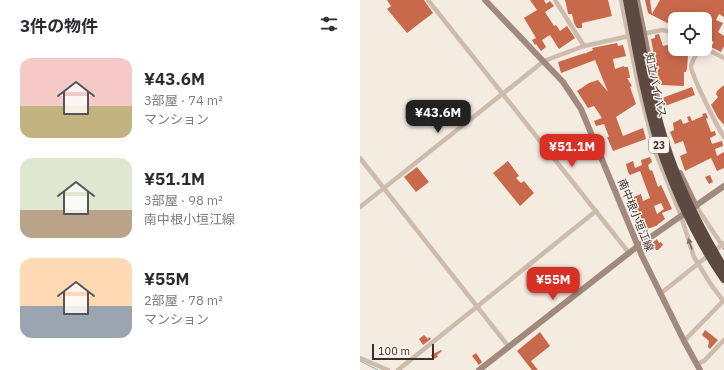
<!DOCTYPE html>
<html lang="ja">
<head>
<meta charset="utf-8">
<style>
	body { margin:0; font-family:"IBM Plex Sans","Noto Sans JP",sans-serif; background:#f2f2f3; color:#2b2b33; height:100vh; display:flex; flex-direction:column; font-size:15px; white-space:nowrap }
	* { box-sizing:border-box; margin:0 }
	p { font-size:13px; color:#7c7c81 }
	.icon { flex:none; width:22px; height:22px; fill:none; stroke:currentColor; stroke-width:2; stroke-linecap:round; stroke-linejoin:round }
	.map { position:relative; flex:1; overflow:hidden }
	.panel { display:flex; flex-direction:column; background:#fff; width:360px }
	.panel>* { flex:none }
	.fabs { position:absolute; left:308px; top:12px; display:grid; gap:8px }
	.fabs a { display:grid; place-items:center; width:44px; height:44px; border-radius:8px; background:#fff; box-shadow:0 2px 10px #0003; font-size:20px }
	.scale { position:absolute; left:12px; bottom:10px; width:62px; box-sizing:border-box; padding-left:4px; border:2px solid #3b302b; border-top:0; font-size:11px; line-height:14px; white-space:nowrap; color:#3b302b; -webkit-text-stroke:3px #fbf5ee; paint-order:stroke }
	.price { position:absolute; translate:-50% -34px; padding:0 9px; border-radius:8px; background:#d93025; color:#fff; font-size:13px; line-height:26px; filter:drop-shadow(0 1px 2px #0008) }
	.price::after { content:''; position:absolute; left:50%; top:24px; width:12px; height:9px; margin-left:-6px; background:inherit; clip-path:polygon(0 0,100% 0,50% 100%) }
	.price.current { background:#222; color:#fff }
	ul { padding:0; list-style:none }
	li { display:flex; align-items:center; gap:12px; height:100px; padding:0 20px }
	li span { display:grid; place-items:center; flex:none; width:112px; height:80px; border-radius:12px; color:#555 }
	li>.icon { margin-inline-start:auto }
	span .icon { width:48px; height:48px; fill:#fffc; stroke-width:1 }
	li b { font-size:17px }
	h2 { display:flex; justify-content:space-between; align-items:center; height:48px; padding:0 20px; font-size:17px }
	main { display:flex; flex:1; min-height:0 }
	.map>svg:first-child { display:block }
</style>
</head>
<body>
<main>
<section class="panel">
<h2>3件の物件<svg class="icon" aria-label="filters" viewBox="0 0 24 24"><path d="M4 7h16M4 17h16"/><circle cx="9" cy="7" r="2"/><circle cx="15" cy="17" r="2"/></svg></h2>
<ul>
<li><span style="background:linear-gradient(#f6c9c9 60%,#c2b280 0)"><svg class="icon" aria-label="home" viewBox="0 0 24 24"><path d="M3 11l9-7 9 7M6 9v11h12V9"/></svg></span><div><b>¥43.6M</b><p>3部屋 · 74 m²</p><p>マンション</p></div></li>
<li><span style="background:linear-gradient(#dfe7d0 65%,#b9a48a 0)"><svg class="icon" aria-label="home" viewBox="0 0 24 24"><path d="M3 11l9-7 9 7M6 9v11h12V9"/></svg></span><div><b>¥51.1M</b><p>3部屋 · 98 m²</p><p>南中根小垣江線</p></div></li>
<li><span style="background:linear-gradient(#ffd9b3 60%,#9aa5b1 0)"><svg class="icon" aria-label="home" viewBox="0 0 24 24"><path d="M3 11l9-7 9 7M6 9v11h12V9"/></svg></span><div><b>¥55M</b><p>2部屋 · 78 m²</p><p>マンション</p></div></li>
</ul>
</section>
<div class="map">
<svg width="364" height="370" viewBox="0 0 364 370">
	<rect width="100%" height="100%" fill="#f4ebe1"/>
	<g fill="none" stroke-linecap="round" stroke-linejoin="round">
		<!-- stream -->
		<polyline stroke="#7fb0b2" stroke-width="1" points="0,361 18,370"/>
	</g>
	<!-- building -->
	<g fill="#c8694b" fill-rule="evenodd">
		<polygon points="27,0 64,0 73,13 47,33 27,9 31,6"/>
		<polygon points="170,0 184,0 186,4 190,1 194,6 185,12 194,26 196,25 200,31 207,26 215,38 199,49 190,35 182,40 186,47 181,51 176,44 175,45 172,40 176,38 164,18 177,10"/>
		<polygon points="205,0 248,0 252,16 222,23 222,28 217,28 214,23 212,14 208,14 208,13"/>
		<polygon points="285,0 290,0 292,14 300,0 364,0 364,17 359,14 356,20 363,23 358,32 364,36 364,46 361,52 351,47 354,42 345,38 345,19 315,19 315,27 288,13"/>
		<polygon points="299,34 303,46 315,43 315,49 333,49 331,56 328,56 327,69 326,72 324,72 324,86 301,85 301,83 299,83 291,39 295,38 295,35"/>
		<polygon points="257,43 258,46 263,45 266,56 253,59 255,69 264,66 264,67 268,67 270,78 267,78 272,86 270,87 276,104 256,117 263,136 283,128 286,139 253,151 247,137 249,137 244,124 236,126 234,121 242,118 234,106 228,108 217,91 229,83 238,80 248,92 235,60 201,73 198,62 225,53 226,54 226,53 233,50 232,48"/>
		<polygon points="364,85 364,125 358,118 351,105 358,97 356,94 357,91"/>
		<polygon points="332,87 335,95 305,106 302,98"/>
		<polygon points="346,113 348,118 346,119 351,132 355,131 356,135 350,138 352,144 362,141 363,146 355,149 357,156 364,152 364,168 357,171 351,158 325,171 320,156 327,153 323,141 315,144 310,132 314,130 313,123 321,119 323,124 329,122 327,117 330,116 332,121 343,116 342,114"/>
		<path d="M 290,157 L 292,162 L 288,165 L 290,171 L 292,170 L 298,187 L 301,185 L 312,209 L 302,213 L 305,219 L 296,226 L 287,229 L 277,210 L 273,212 L 273,210 L 270,211 L 266,200 L 281,194 L 283,201 L 290,198 L 280,171 L 270,175 L 268,172 L 266,164 L 273,161 L 275,168 L 282,165 L 281,160 ZM 301,203 L 304,209 L 297,214 L 294,206 Z"/>
		<polygon points="148,161 159,176 156,178 161,183 164,181 174,193 160,206 133,173"/>
		<polygon points="57,167 69,182 56,192 44,177"/>
		<polygon points="350,175 353,182 349,184 345,177"/>
		<polygon points="297,239 299,243 301,242 303,245 298,250 296,250 292,243"/>
		<polygon points="345,330 358,340 350,349 348,347 349,341 342,335"/>
		<polygon points="180,332 190,346 171,361 178,370 172,370 157,351"/>
		<polygon points="64,335 68,339 69,337 71,339 63,345 59,339"/>
		<polygon points="81,350 82,351 77,355 78,357 73,359 71,355"/>
		<polygon points="116,353 122,362 119,365 112,356"/>
	</g>
	<g fill="none" stroke-linecap="round" stroke-linejoin="round">
		<!-- street -->
		<g stroke="#cdbbac" stroke-width="4.5">
			<polyline points="68,0 269,253"/>
			<polyline points="195,0 224,46"/>
			<polyline points="261,0 279,88 295,151 321,216 334,257 350,283 364,302"/>
			<polyline points="282,34 302,30 315,33"/>
			<polyline points="345,48 364,58"/>
			<path d="M 339,49 C 337,54 332,61 331,66 C 331,75 358,128 364,137"/>
			<polyline points="0,158 149,347"/>
			<polyline points="336,206 364,248"/>
			<polyline points="0,207 184,61 224,46 274,35"/>
			<polyline points="300,294 364,243"/>
			<polyline points="324,341 363,301"/>
			<polyline points="0,358 28,370"/>
			<polyline points="337,364 344,361 364,340"/>
			<polyline points="38,370 236,211"/>
		</g>
		<!-- secondary -->
		<g stroke="#a18a7d" stroke-width="6">
			<polyline points="125,0 203,82 221,109 282,256 324,341 340,370"/>
			<polyline points="277,0 299,107"/>
			<polyline points="320,173 336,206"/>
			<polyline points="119,370 278,246 364,186"/>
		</g>
		<!-- highway-bridge -->
		<g stroke="#5c4a42" stroke-width="8">
			<path d="M 267,0 C 276,47 284,96 298,142 C 314,190 335,237 364,279"/>
			<path d="M 273,0 C 282,46 290,94 304,139 C 318,185 339,227 364,268"/>
		</g>
	</g>
	<!-- one-way arrows -->
	<defs><path id="oneway-solid" d="M-6-.8H1V-3.2L6.5 0L1 3.2V.8H-6Z"/></defs>
	<use fill="#7d6f65" href="#oneway-solid" transform="translate(330 244) rotate(-109)"/>
	<g text-anchor="middle" dominant-baseline="central" stroke-width="3" stroke-linejoin="round" paint-order="stroke">
		<!-- shield labels -->
		<rect fill="#fbf5ee" stroke="#756b66" stroke-width="1" x="289" y="137" width="20" height="16" rx="3"/>
		<g font-size="10" font-weight="bold" fill="#3b302b">
			<text x="299" y="145">23</text>
		</g>
		<!-- street labels -->
		<g font-size="11" fill="#3b302b" stroke="#fbf5ee">
			<text transform="translate(296 85) rotate(78)">知立バイパス</text>
			<text transform="translate(276 215) rotate(68)">南中根小垣江線</text>
		</g>
	</g>
</svg>
<div class="fabs">
<a><svg class="icon" aria-label="locate" viewBox="0 0 24 24"><circle cx="12" cy="12" r="6"/><path d="M12 2v4M12 18v4M2 12h4M18 12h4"/></svg></a>
</div>
<div class="scale">100 m</div>
<b class="price current" style="left:78px;top:134px">¥43.6M</b>
<b class="price" style="left:212px;top:168px">¥51.1M</b>
<b class="price" style="left:193px;top:301px">¥55M</b>
</div>
</main>
</body>
</html>
